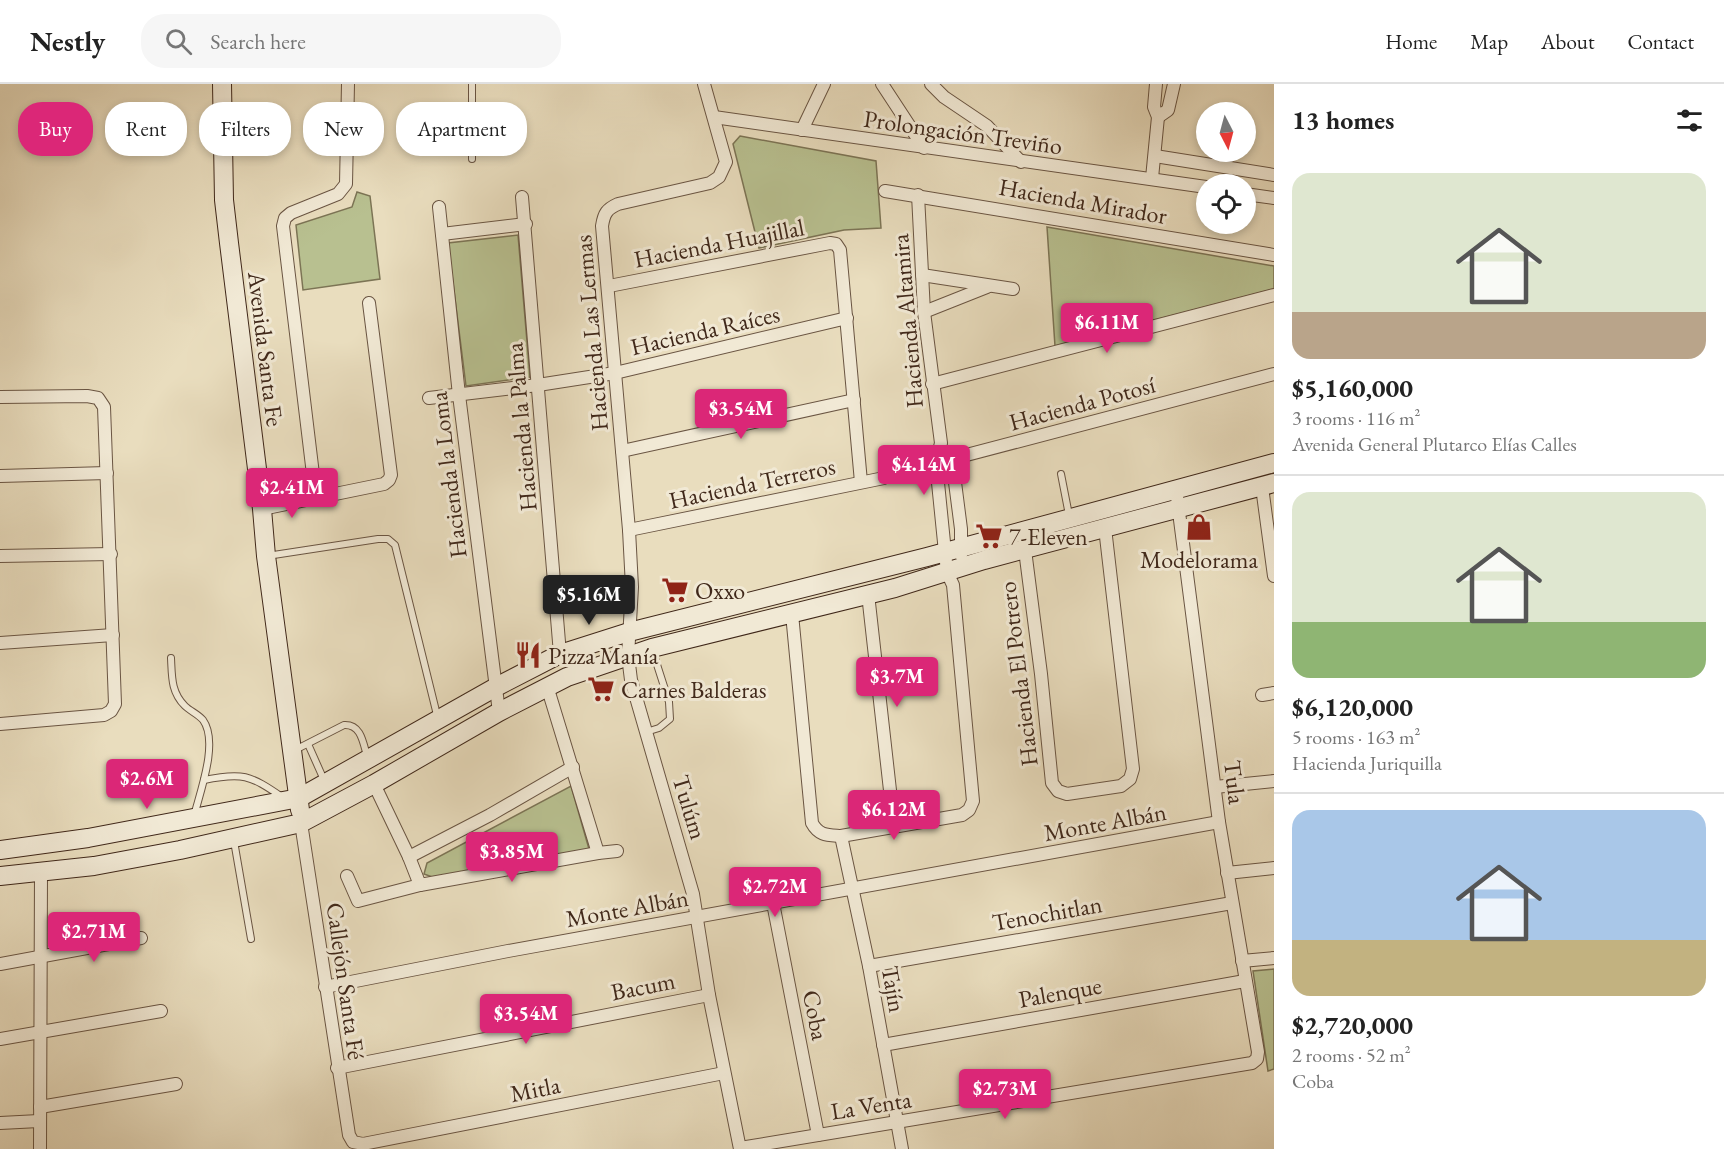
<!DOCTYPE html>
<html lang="en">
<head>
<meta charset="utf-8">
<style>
	body { margin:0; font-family:"EB Garamond",serif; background:#f6f6f6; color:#222; height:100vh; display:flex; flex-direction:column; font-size:22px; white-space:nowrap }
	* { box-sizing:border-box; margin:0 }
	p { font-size:20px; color:#767676 }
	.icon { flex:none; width:33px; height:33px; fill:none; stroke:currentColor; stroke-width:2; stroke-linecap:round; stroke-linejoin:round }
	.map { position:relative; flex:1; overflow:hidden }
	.side { display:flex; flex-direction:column; background:#fff; width:450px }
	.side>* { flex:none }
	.hud { position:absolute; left:18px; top:18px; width:570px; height:54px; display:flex; gap:12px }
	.needle { width:39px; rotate:174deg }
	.fabs { position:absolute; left:1196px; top:18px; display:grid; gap:12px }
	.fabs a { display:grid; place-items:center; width:60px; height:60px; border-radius:50%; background:#fff; box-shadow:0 3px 9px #0003; font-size:30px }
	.price { position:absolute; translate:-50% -51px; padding:0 14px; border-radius:6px; background:#db2777; color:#fff; font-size:20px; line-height:39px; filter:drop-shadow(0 2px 3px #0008) }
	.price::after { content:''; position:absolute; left:50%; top:36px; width:18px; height:14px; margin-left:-9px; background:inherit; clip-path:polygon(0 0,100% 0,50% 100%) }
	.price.active { background:#222; color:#fff }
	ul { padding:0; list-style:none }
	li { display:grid; align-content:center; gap:12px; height:318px; padding:0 18px }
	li+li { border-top:2px solid #e0e0e0 }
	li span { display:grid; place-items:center; height:186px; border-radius:18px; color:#555 }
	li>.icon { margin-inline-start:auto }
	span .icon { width:108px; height:108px; fill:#fffc; stroke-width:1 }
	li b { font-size:26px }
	h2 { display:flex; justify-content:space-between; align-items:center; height:72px; padding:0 18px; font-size:26px }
	.tag { padding:0 21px; border-radius:24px; background:#fff; box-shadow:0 3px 9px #0003; font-size:21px; line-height:54px }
	.tag.active { background:#db2777; color:#fff }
	header { display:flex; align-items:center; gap:36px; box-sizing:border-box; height:84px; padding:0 30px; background:#fff; border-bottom:2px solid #e0e0e0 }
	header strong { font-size:28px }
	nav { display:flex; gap:33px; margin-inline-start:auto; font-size:21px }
	.search { width:420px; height:54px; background:#f6f6f6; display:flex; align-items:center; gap:15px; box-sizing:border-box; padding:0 21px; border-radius:24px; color:#767676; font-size:22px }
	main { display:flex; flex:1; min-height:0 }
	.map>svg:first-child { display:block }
</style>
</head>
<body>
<header>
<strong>Nestly</strong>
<div class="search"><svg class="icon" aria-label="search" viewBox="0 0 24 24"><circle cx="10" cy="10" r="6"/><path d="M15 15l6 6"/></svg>Search here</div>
<nav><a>Home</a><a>Map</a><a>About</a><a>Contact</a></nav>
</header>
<main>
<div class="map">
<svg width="1274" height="1065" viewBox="0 0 1274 1065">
	<rect width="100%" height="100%" fill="#e9ddbe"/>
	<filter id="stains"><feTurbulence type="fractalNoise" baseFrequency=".00333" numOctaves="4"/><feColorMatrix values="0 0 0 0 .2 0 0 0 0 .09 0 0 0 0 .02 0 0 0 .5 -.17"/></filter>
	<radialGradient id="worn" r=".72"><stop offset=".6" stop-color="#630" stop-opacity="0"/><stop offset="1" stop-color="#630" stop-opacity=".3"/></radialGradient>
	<!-- green -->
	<g fill="#b8c090" stroke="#7c7455" stroke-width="1.5">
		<polygon points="740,52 876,77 881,144 844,146 759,164 733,60"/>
		<polygon points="357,108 370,112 380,195 303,206 296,141 352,123"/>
		<polygon points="1047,143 1274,182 1274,205 1055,262"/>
		<polygon points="518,151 530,293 466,302 448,159"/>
		<polygon points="571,702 589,765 435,794 424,790 427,779"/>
		<polygon points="1274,885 1274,985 1268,987 1253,887"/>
	</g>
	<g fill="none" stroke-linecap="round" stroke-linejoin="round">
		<defs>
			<g id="lane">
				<polyline points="472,75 472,0"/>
				<polyline points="1061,390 1069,431"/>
				<polyline points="267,472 378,455 388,455 395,461 438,635"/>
				<path d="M 171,574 C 172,593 171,608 185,622 C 190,627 198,630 203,636 C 219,658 200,708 194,732"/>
				<polyline points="646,648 659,644 670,635 669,618 652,565"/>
				<polyline points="308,660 324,696"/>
				<path d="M 295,666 L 344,641 C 361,640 363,658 367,672"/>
				<path d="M 204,696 C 242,688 250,691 282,713"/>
				<polyline points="234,757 251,855"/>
			</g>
			<g id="street">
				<path d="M 704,0 L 726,78 L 719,93 L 710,99 L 618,120 C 607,125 604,129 602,142 L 629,446 L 632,503 L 628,572 L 631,596 L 693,810 L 709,911 L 740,1065"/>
				<polyline points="882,0 924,64"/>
				<polyline points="931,0 944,13 987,42 1021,78"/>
				<polyline points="714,33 1206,103"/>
				<polyline points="1158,33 1168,26 1174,0"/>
				<polyline points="802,46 824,0"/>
				<polyline points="1155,72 1274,91"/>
				<polyline points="1152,94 1158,33 1154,23 1156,0"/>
				<polyline points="885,107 1274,171"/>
				<polyline points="1245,110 1274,114"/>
				<polyline points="522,113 560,570"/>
				<polyline points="439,123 459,311 499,628"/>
				<polyline points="442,150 526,140"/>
				<polyline points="922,191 1013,205"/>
				<polyline points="609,202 830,159 836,160 840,166 861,398"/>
				<polyline points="924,228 987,203"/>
				<polyline points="932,300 1274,211"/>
				<polyline points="0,313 87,312 98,314 104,323 115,620 111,627 104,631 0,640"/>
				<polyline points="429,314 538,301 615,289 847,234"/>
				<polyline points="622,367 854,316"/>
				<polyline points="949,370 952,375 961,445 961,471"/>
				<polyline points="936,379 1274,290"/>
				<polyline points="0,392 107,389"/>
				<polyline points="1262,403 1274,492"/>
				<polyline points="261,413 315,405"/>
				<polyline points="316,415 283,142 285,134 291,129 338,110 346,100 348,0"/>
				<polyline points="262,425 384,400 389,396 391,391 369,219"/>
				<polyline points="629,446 884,394"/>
				<polyline points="1025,466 1041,590 1052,699 1058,707 1067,710 1121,702 1130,695 1133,685 1105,444"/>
				<polyline points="0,472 111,470"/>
				<polyline points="868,510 894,742"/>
				<path d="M 792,530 L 812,739 C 819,752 828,751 841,752 L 962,731 L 969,726 L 973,717 L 953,501 L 947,488 L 936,379 L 941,359 L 924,228 L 918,111"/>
				<polyline points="0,559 113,551"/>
				<polyline points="547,602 598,769"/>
				<polyline points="1262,611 1274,609"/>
				<polyline points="374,700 409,773 420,801"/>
				<polyline points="1215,703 1274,697"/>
				<polyline points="301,739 349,1051 353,1058 363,1060 724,989"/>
				<polyline points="841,752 869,882 902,1065"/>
				<polyline points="409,773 490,731 573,683"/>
				<polyline points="1227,789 1274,784"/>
				<polyline points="347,792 358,817 420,801 598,769 617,767"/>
				<polyline points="773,819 818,1051"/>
				<polyline points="1242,877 1274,874"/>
				<polyline points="0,880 141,854"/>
				<polyline points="869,882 1232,819"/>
				<polyline points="325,903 508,867 1219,738"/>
				<polyline points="0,955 161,927"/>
				<polyline points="883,961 1245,897"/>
				<polyline points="337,984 709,911"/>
				<polyline points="40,1023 176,1000"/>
				<polyline points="0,1039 39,1037"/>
				<polyline points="740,1064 1252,979 1257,975 1258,968 1219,738 1176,405"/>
				<polyline points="40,1065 41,788"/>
			</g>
			<g id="secondary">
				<polyline points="222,0 224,116 229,159 262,425 266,472 300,726"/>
				<polyline points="0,766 88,754 299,714 496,603 560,570 629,548 927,473 1274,379"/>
				<polyline points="0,792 94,782 180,766 301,739 374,700 499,628 567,593 652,564 895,504 984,476 1274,399"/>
			</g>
		</defs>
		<!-- lane casing -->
		<use href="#lane" stroke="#6a5543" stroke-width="8"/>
		<!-- street casing -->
		<use href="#street" stroke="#6a5543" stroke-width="14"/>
		<!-- secondary casing -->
		<use href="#secondary" stroke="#40281a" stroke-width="20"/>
		<!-- lane -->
		<use href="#lane" stroke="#f1e9d5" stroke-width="6"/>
		<!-- street -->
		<use href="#street" stroke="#f1e9d5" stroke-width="12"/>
		<!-- secondary -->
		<use href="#secondary" stroke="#f1e9d5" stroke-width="18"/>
	</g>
	<!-- icons -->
	<defs>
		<symbol id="shop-bare" viewBox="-9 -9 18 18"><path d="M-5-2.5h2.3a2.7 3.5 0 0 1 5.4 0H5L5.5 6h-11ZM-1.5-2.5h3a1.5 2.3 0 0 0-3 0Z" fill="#8f2418" stroke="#f1e9d5" stroke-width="2.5" paint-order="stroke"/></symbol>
		<symbol id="supermarket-bare" viewBox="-9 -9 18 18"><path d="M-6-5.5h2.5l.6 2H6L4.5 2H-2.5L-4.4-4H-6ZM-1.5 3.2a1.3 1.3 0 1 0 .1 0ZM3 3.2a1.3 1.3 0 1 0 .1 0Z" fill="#8f2418" stroke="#f1e9d5" stroke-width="2.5" paint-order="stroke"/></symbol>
		<symbol id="restaurant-bare" viewBox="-9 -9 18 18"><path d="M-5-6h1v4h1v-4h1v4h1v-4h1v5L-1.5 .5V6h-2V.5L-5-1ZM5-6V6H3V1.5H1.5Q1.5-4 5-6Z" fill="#8f2418" stroke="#f1e9d5" stroke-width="2.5" paint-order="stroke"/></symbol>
	</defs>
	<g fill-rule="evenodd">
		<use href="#shop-bare" x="1180" y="424" width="38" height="38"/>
		<use href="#supermarket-bare" x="970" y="433" width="38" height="38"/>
		<use href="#supermarket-bare" x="656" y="487" width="38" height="38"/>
		<use href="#restaurant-bare" x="509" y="552" width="38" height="38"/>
		<use href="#supermarket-bare" x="582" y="586" width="38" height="38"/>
	</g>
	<g text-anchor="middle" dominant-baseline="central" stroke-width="6" stroke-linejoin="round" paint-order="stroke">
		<!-- street labels -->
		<g font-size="24" fill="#40281a" stroke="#f1e9d5">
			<text transform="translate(963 48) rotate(8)">Prolongación Treviño</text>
			<text transform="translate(1083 117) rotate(10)">Hacienda Mirador</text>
			<text transform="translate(719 159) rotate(-11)">Hacienda Huajillal</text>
			<text transform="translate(907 237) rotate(-95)">Hacienda Altamira</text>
			<text transform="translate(705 246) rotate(-13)">Hacienda Raíces</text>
			<text transform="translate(591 249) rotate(-95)">Hacienda Las Lermas</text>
			<text transform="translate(266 265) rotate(83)">Avenida Santa Fe</text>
			<text transform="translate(1082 319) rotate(-15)">Hacienda Potosí</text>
			<text transform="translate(521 343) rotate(-95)">Hacienda la Palma</text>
			<text transform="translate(448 391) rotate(-97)">Hacienda la Loma</text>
			<text transform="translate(752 399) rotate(-12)">Hacienda Terreros</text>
			<text transform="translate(1018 590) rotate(-97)">Hacienda El Potrero</text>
			<text transform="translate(1235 698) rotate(83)">Tula</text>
			<text transform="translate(690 723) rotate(73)">Tulúm</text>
			<text transform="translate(1105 738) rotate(-10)">Monte Albán</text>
			<text transform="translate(627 824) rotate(-10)">Monte Albán</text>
			<text transform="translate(1047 829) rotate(-10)">Tenochitlan</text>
			<text transform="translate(346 897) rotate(82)">Callejón Santa Fé</text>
			<text transform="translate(643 902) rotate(-11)">Bacum</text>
			<text transform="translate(894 905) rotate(80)">Tajín</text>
			<text transform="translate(1060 908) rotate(-10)">Palenque</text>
			<text transform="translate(816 931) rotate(79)">Coba</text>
			<text transform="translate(535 1005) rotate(-11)">Mitla</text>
			<text transform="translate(871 1021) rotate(-9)">La Venta</text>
		</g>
		<!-- poi labels -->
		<g font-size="24" fill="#40281a" stroke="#f1e9d5" text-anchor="start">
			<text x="1009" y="452">7-Eleven</text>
			<text x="1199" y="475" text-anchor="middle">Modelorama</text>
			<text x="695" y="506">Oxxo</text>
			<text x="548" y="571">Pizza Manía</text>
			<text x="621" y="605">Carnes Balderas</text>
		</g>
	</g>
	<rect width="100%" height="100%" filter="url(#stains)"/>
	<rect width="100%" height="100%" fill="url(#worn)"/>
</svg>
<div class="fabs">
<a><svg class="needle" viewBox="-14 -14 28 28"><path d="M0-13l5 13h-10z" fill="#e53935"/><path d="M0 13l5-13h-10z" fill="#767676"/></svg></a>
<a><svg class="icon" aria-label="locate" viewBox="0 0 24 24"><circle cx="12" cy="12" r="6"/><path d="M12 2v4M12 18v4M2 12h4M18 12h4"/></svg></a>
</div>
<b class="price" style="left:1107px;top:270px">$6.11M</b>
<b class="price" style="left:741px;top:356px">$3.54M</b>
<b class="price" style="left:924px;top:412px">$4.14M</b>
<b class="price" style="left:292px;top:435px">$2.41M</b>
<b class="price active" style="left:589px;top:542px">$5.16M</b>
<b class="price" style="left:897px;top:624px">$3.7M</b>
<b class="price" style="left:147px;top:726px">$2.6M</b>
<b class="price" style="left:894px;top:757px">$6.12M</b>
<b class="price" style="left:512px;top:799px">$3.85M</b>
<b class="price" style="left:775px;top:834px">$2.72M</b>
<b class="price" style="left:94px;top:879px">$2.71M</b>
<b class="price" style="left:526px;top:961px">$3.54M</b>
<b class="price" style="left:1005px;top:1036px">$2.73M</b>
<div class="hud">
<a class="tag active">Buy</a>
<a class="tag">Rent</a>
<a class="tag">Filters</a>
<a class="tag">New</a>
<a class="tag">Apartment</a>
</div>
</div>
<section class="side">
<h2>13 homes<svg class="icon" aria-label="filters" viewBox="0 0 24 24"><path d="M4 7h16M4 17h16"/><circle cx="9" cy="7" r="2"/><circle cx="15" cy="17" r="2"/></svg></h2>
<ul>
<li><span style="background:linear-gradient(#dfe7d0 75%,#b9a48a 0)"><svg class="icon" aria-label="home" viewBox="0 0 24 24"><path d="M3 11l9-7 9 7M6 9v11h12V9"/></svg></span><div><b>$5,160,000</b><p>3 rooms · 116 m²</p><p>Avenida General Plutarco Elías Calles</p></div></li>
<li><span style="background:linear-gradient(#dfe7d0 70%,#8fb573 0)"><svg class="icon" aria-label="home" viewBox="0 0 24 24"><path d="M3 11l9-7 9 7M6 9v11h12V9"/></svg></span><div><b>$6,120,000</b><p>5 rooms · 163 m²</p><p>Hacienda Juriquilla</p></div></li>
<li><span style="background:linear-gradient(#a9c7e8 70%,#c2b280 0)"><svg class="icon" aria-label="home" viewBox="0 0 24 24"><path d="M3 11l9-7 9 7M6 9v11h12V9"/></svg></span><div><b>$2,720,000</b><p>2 rooms · 52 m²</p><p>Coba</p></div></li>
</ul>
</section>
</main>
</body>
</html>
